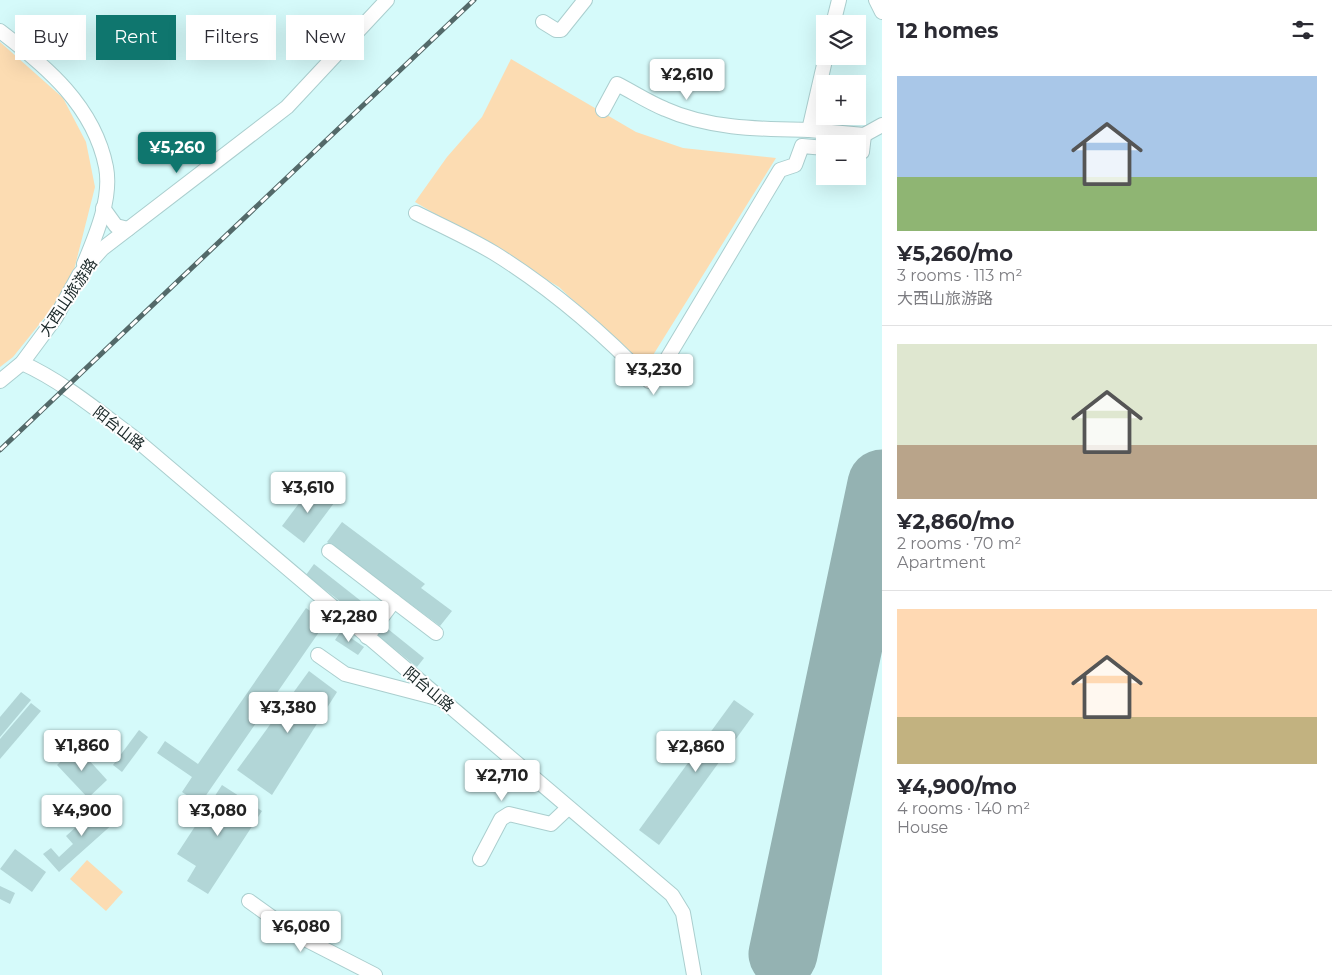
<!DOCTYPE html>
<html lang="en">
<head>
<meta charset="utf-8">
<style>
	body { margin:0; font-family:Montserrat,"Noto Sans SC",sans-serif; background:#f2f2f3; color:#2b2b33; height:100vh; display:flex; flex-direction:column; font-size:19px; white-space:nowrap }
	* { box-sizing:border-box; margin:0 }
	p { font-size:16px; color:#7c7c81 }
	.icon { flex:none; width:28px; height:28px; fill:none; stroke:currentColor; stroke-width:2; stroke-linecap:round; stroke-linejoin:round }
	.map { position:relative; flex:1; overflow:hidden }
	.details { display:flex; flex-direction:column; background:#fff; width:450px }
	.details>* { flex:none }
	.guide { position:absolute; left:15px; top:15px; width:475px; height:45px; display:flex; gap:10px }
	.buttons { position:absolute; left:816px; top:15px; display:grid; gap:10px }
	.buttons a { display:grid; place-items:center; width:50px; height:50px; border-radius:0px; background:#fff; box-shadow:0 5px 20px #0002; font-size:25px }
	.price { position:absolute; translate:-50% -42px; padding:0 11px; border-radius:5px; background:#fff; color:#222; font-size:16px; line-height:32px; filter:drop-shadow(0 1px 2px #0008) }
	.price::after { content:''; position:absolute; left:50%; top:30px; width:15px; height:11px; margin-left:-8px; background:inherit; clip-path:polygon(0 0,100% 0,50% 100%) }
	.price.active { background:#0f766e; color:#fff }
	ul { padding:0; list-style:none }
	li { display:grid; align-content:center; gap:10px; height:265px; padding:0 15px }
	li+li { border-top:1px solid #e1e1e2 }
	li span { display:grid; place-items:center; height:155px; border-radius:0px; color:#555 }
	li>.icon { margin-inline-start:auto }
	span .icon { width:90px; height:90px; fill:#fffc; stroke-width:1 }
	li b { font-size:21px }
	h2 { display:flex; justify-content:space-between; align-items:center; height:60px; padding:0 15px; font-size:21px }
	.tag { padding:0 18px; border-radius:0px; background:#fff; box-shadow:0 5px 20px #0002; font-size:18px; line-height:45px }
	.tag.active { background:#0f766e; color:#fff }
	main { display:flex; flex:1; min-height:0 }
	.map>svg:first-child { display:block }
</style>
</head>
<body>
<main>
<div class="map">
<svg width="882" height="975" viewBox="0 0 882 975">
	<rect width="100%" height="100%" fill="#d5fafa"/>
	<!-- green -->
	<g fill="#fcdcb2">
		<polygon points="0,42 63,98 86,142 95,187 70,286 13,357 0,367"/>
		<polygon points="511,59 636,132 683,148 776,158 645,368 559,287 415,202 447,157 482,117"/>
		<polygon points="87,860 123,892 106,911 70,879"/>
	</g>
	<g fill="none" stroke-linecap="round" stroke-linejoin="round">
		<!-- runway -->
		<polyline stroke="#94b2b2" stroke-width="69" points="783,954 882,484"/>
	</g>
	<!-- building -->
	<g fill="#b2d6d7">
		<polygon points="312,486 334,503 304,543 282,526"/>
		<polygon points="342,522 425,584 421,588 452,611 440,626 327,542"/>
		<polygon points="314,564 380,616 372,626 306,575"/>
		<polygon points="306,608 326,622 200,804 182,792 192,777 157,753 165,741 198,764"/>
		<polygon points="383,625 424,658 417,667 376,634"/>
		<polygon points="341,631 364,647 358,655 335,640"/>
		<polygon points="309,671 337,692 272,795 237,770"/>
		<polygon points="21,692 31,700 0,737 0,717"/>
		<polygon points="734,700 754,714 659,845 639,830"/>
		<polygon points="31,703 41,711 0,759 0,739"/>
		<polygon points="139,730 148,737 122,772 113,765"/>
		<polygon points="77,747 107,780 88,798 57,765"/>
		<polygon points="222,785 262,811 208,894 187,881 196,866 177,854"/>
		<polygon points="95,799 115,822 59,872 43,854 51,848 59,857 73,844 66,836 76,827 81,833 95,821 84,809"/>
		<polygon points="15,849 46,872 32,892 0,869"/>
		<polygon points="0,886 15,893 10,904 0,899"/>
	</g>
	<g fill="none" stroke-linecap="round" stroke-linejoin="round">
		<defs>
			<g id="minor">
				<polyline points="876,0 882,12"/>
				<polyline points="543,22 556,30 561,30 585,0"/>
				<polyline points="833,24 839,0"/>
				<path d="M 0,31 C 46,66 94,106 106,167 C 112,198 96,235 84,264"/>
				<polyline points="826,56 809,130 864,135 882,125"/>
				<path d="M 603,110 L 617,84 C 633,92 648,102 665,109 C 709,129 761,129 809,130"/>
				<polyline points="858,151 862,152 864,135"/>
				<polyline points="103,208 116,226 128,229"/>
				<path d="M 416,213 C 442,226 469,238 494,253 C 552,289 602,332 649,381 L 653,382 L 780,170 L 795,165 L 802,146 L 825,148"/>
				<path d="M 22,363 C 62,381 98,411 133,437 L 672,895 L 683,913 L 694,975"/>
				<polyline points="0,381 22,363 56,317 79,275 102,249 287,107 387,0"/>
				<polyline points="329,551 394,601 367,637"/>
				<polyline points="394,601 436,633"/>
				<polyline points="318,655 345,674 437,698"/>
				<polyline points="480,859 501,819 509,814 551,824 568,808"/>
				<polyline points="249,901 295,934 375,975"/>
			</g>
		</defs>
		<!-- minor casing -->
		<use href="#minor" stroke="#aacece" stroke-width="16"/>
		<!-- minor -->
		<use href="#minor" stroke="#fff" stroke-width="14"/>
		<defs>
			<polyline id="rail" points="0,450 474,0"/>
		</defs>
		<!-- rail casing -->
		<use href="#rail" stroke="#536969" stroke-width="5"/>
		<!-- rail -->
		<use href="#rail" stroke="#fefefe" stroke-width="3" stroke-dasharray="9" stroke-linecap="butt"/>
	</g>
	<g text-anchor="middle" dominant-baseline="central" stroke-width="4" stroke-linejoin="round" paint-order="stroke">
		<!-- street labels -->
		<g font-size="15" fill="#182626" stroke="#fefefe">
			<text transform="translate(68 297) rotate(-56)">大西山旅游路</text>
			<text transform="translate(119 428) rotate(38)">阳台山路</text>
			<text transform="translate(429 689) rotate(40)">阳台山路</text>
		</g>
	</g>
</svg>
<div class="buttons">
<a><svg class="icon" aria-label="layers" viewBox="0 0 24 24"><path d="M12 4l9 5-9 5-9-5zM3 14l9 5 9-5"/></svg></a>
<a>+</a>
<a>−</a>
</div>
<b class="price" style="left:687px;top:101px">¥2,610</b>
<b class="price active" style="left:177px;top:174px">¥5,260</b>
<b class="price" style="left:654px;top:396px">¥3,230</b>
<b class="price" style="left:308px;top:514px">¥3,610</b>
<b class="price" style="left:349px;top:643px">¥2,280</b>
<b class="price" style="left:288px;top:734px">¥3,380</b>
<b class="price" style="left:82px;top:772px">¥1,860</b>
<b class="price" style="left:696px;top:773px">¥2,860</b>
<b class="price" style="left:502px;top:802px">¥2,710</b>
<b class="price" style="left:82px;top:837px">¥4,900</b>
<b class="price" style="left:218px;top:837px">¥3,080</b>
<b class="price" style="left:301px;top:953px">¥6,080</b>
<div class="guide">
<a class="tag">Buy</a>
<a class="tag active">Rent</a>
<a class="tag">Filters</a>
<a class="tag">New</a>
</div>
</div>
<section class="details">
<h2>12 homes<svg class="icon" aria-label="filters" viewBox="0 0 24 24"><path d="M4 7h16M4 17h16"/><circle cx="9" cy="7" r="2"/><circle cx="15" cy="17" r="2"/></svg></h2>
<ul>
<li><span style="background:linear-gradient(#a9c7e8 65%,#8fb573 0)"><svg class="icon" aria-label="home" viewBox="0 0 24 24"><path d="M3 11l9-7 9 7M6 9v11h12V9"/></svg></span><div><b>¥5,260/mo</b><p>3 rooms · 113 m²</p><p>大西山旅游路</p></div></li>
<li><span style="background:linear-gradient(#dfe7d0 65%,#b9a48a 0)"><svg class="icon" aria-label="home" viewBox="0 0 24 24"><path d="M3 11l9-7 9 7M6 9v11h12V9"/></svg></span><div><b>¥2,860/mo</b><p>2 rooms · 70 m²</p><p>Apartment</p></div></li>
<li><span style="background:linear-gradient(#ffd9b3 70%,#c2b280 0)"><svg class="icon" aria-label="home" viewBox="0 0 24 24"><path d="M3 11l9-7 9 7M6 9v11h12V9"/></svg></span><div><b>¥4,900/mo</b><p>4 rooms · 140 m²</p><p>House</p></div></li>
</ul>
</section>
</main>
</body>
</html>
